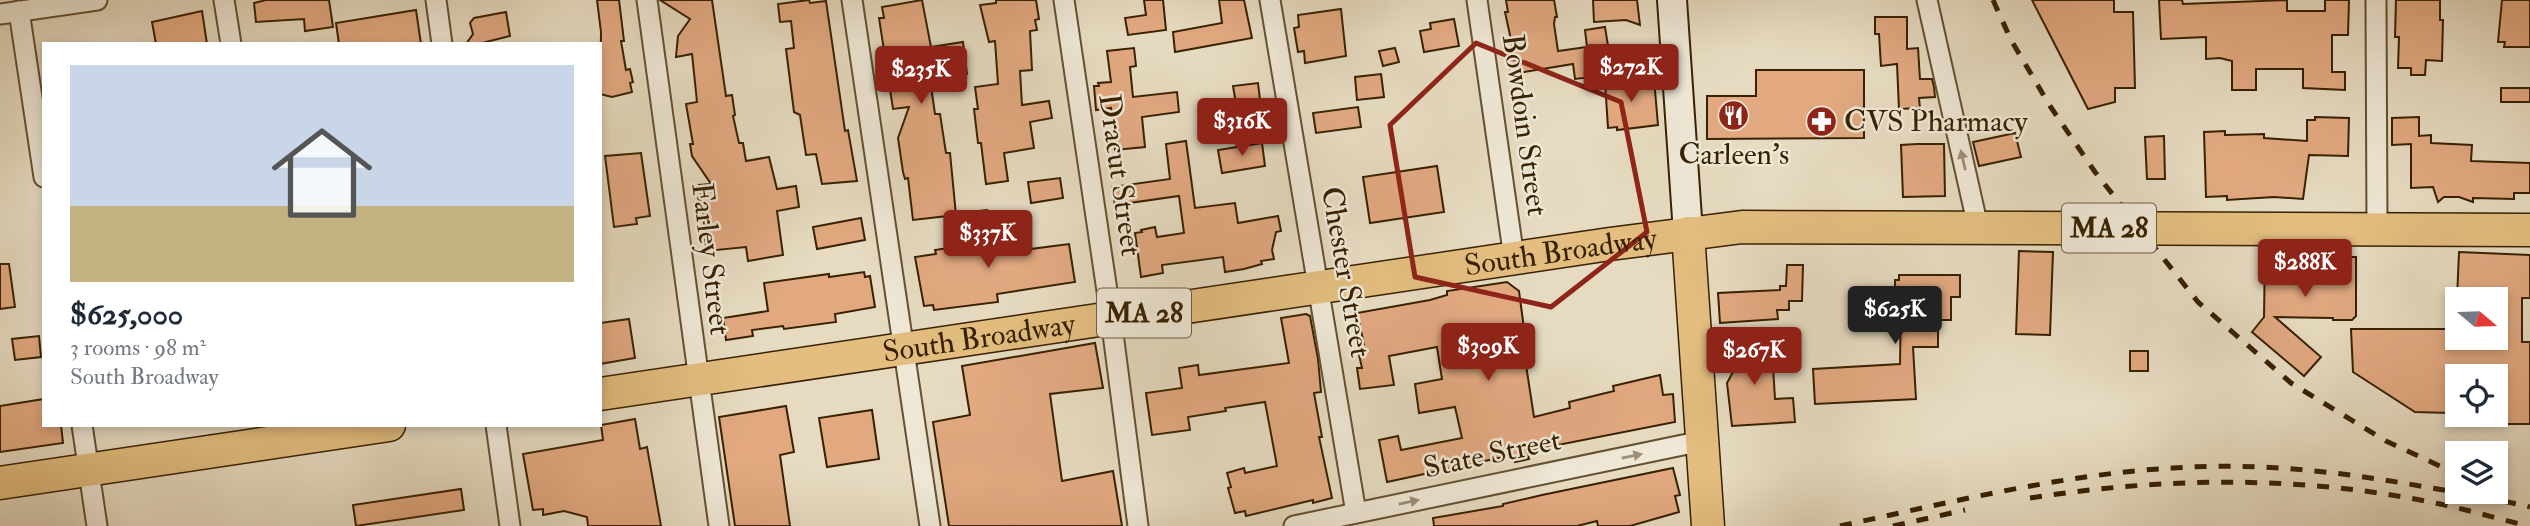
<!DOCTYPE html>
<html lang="en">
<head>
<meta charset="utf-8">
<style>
	body { margin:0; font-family:"IM FELL Double Pica",serif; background:#f2f2f3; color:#1f2937; height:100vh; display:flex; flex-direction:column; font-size:26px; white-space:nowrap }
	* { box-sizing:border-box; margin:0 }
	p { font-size:23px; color:#747a83 }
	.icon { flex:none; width:38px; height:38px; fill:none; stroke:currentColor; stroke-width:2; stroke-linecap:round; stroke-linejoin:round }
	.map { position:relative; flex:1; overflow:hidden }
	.panel { position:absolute; left:42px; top:42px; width:560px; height:385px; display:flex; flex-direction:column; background:#fff; border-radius:0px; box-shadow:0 4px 10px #0003 }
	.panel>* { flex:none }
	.needle { width:46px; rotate:109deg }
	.controls { position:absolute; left:2445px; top:287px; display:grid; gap:14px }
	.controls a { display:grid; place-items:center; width:63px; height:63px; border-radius:0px; background:#fff; box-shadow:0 4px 10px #0003; font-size:35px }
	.price { position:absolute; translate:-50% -60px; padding:0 16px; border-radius:7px; background:#8f2418; color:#fff; font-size:23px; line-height:46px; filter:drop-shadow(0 2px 4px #0008) }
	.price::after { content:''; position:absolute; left:50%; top:42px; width:21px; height:16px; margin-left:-10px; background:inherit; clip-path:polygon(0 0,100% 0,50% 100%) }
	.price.active { background:#222; color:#fff }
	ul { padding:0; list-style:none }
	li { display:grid; align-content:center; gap:14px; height:371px; padding:0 28px }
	li span { display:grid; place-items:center; height:217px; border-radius:0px; color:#555 }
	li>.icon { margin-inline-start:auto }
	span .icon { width:126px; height:126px; fill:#fffc; stroke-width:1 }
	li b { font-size:30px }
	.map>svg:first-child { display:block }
</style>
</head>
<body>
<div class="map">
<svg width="2530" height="526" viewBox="0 0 2530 526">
	<rect width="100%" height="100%" fill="#e6dbc1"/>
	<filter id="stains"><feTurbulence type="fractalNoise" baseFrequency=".00286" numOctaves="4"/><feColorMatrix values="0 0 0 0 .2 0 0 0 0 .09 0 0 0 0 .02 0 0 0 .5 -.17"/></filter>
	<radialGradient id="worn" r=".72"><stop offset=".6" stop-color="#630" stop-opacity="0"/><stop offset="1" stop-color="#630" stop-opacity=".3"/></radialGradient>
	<!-- building -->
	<g fill="#e2a981" stroke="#382100" stroke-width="2">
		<polygon points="266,0 329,0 333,27 305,31 304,19 256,22 254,3"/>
		<polygon points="597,0 619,0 624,41 621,41 626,70 630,69 633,82 630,83 632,92 612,97 600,94 601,32"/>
		<polygon points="660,0 712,0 726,96 732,95 735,115 733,116 739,143 743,143 746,161 769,157 777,189 796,186 799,207 777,211 783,255 748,261 746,247 706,251 703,207 698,198 701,195 699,185 711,184 692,156 690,144 693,144 686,104 697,102 692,54 676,57 678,36 690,19"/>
		<polygon points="809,0 810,3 826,1 845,131 848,130 857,181 822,184 816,154 806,155 800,115 794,112 786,49 794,48 791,21 780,22 778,4"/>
		<polygon points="922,0 931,47 963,42 967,74 930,79 935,114 940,114 946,153 950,153 956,215 913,220 908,178 905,179 903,172 898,138 909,107 893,109 879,18 884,18 882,7"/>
		<polygon points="996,0 1036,0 1039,19 1035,20 1037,30 1030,31 1032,70 1020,71 1022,105 1049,101 1052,118 1030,122 1034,148 1004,153 1008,181 986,184 981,143 978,143 974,109 978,109 975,87 998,84 995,41 989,42 980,5 996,3"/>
		<polygon points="1144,0 1163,0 1166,30 1128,35 1125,18 1146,15"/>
		<polygon points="1219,0 1244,0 1252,38 1175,52 1173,32 1222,23"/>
		<polygon points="1506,0 1554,0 1557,17 1555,17 1554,24 1558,51 1587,47 1585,30 1605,27 1608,46 1587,49 1592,77 1575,79 1573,64 1518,73 1517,68 1510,69 1506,50 1513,49 1505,12 1508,12"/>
		<polygon points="1593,0 1637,0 1640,25 1626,20 1594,22"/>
		<polygon points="2032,0 2114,0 2114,12 2133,12 2135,88 2115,88 2115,102 2088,109"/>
		<polygon points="2159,0 2182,0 2183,4 2287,0 2287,11 2325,11 2325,0 2349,0 2348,35 2332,35 2332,72 2345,72 2345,90 2303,88 2303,69 2256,69 2256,90 2232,90 2232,61 2220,58 2206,59 2206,37 2161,39"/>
		<polygon points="2396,0 2440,0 2440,20 2443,20 2442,61 2426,60 2425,75 2411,75 2411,68 2398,68 2399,37 2395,37"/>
		<polygon points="2502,0 2530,0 2530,47 2504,47 2505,42 2498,42"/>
		<polygon points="1341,9 1346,56 1305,63 1304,51 1298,52 1294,28 1299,27 1298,15"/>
		<polygon points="416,10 421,44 339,44 336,23"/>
		<polygon points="202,11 207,44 156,44 152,22"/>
		<polygon points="506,12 510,36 478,44 466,44 473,34 470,23 474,18"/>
		<polygon points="1875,17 1907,17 1907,49 1918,48 1920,79 1932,79 1934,87 1935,97 1919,98 1920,108 1899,109 1897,64 1881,66 1879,34 1875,34"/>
		<polygon points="1454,19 1459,46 1424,52 1420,31 1431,29 1430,23"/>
		<polygon points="1134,48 1136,66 1130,67 1133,97 1177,92 1179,112 1142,117 1145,147 1115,150 1111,108 1096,110 1094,86 1099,86 1098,83 1111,82 1107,51"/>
		<polygon points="1395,48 1399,62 1383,66 1379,51"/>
		<polygon points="1756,70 1864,70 1864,138 1707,139 1707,96 1756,96"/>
		<polygon points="1381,74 1384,97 1357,100 1355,77"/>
		<polygon points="1654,79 1658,125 1617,130 1617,127 1608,128 1605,82"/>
		<polygon points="1258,83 1260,100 1236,104 1233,86"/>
		<rect x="2501" y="88" width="29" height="14"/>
		<polygon points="1358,107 1361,127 1316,133 1313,113"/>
		<polygon points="2315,117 2349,118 2348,156 2309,155 2303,199 2274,197 2227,200 2227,196 2206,197 2204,132 2225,131 2225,135 2264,134 2264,138 2307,141 2307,120 2315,120"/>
		<polygon points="2419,117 2419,136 2431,135 2431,143 2472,145 2471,161 2530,163 2530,193 2514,193 2514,199 2473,198 2473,202 2459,197 2444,197 2438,202 2433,187 2411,188 2411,144 2392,145 2392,118"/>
		<polygon points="2015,133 2021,157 1979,166 1973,142"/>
		<polygon points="2164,136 2165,179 2147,179 2145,137"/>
		<polygon points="1186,141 1195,208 1235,203 1238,223 1278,216 1281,231 1276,232 1272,250 1274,259 1261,261 1262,264 1244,269 1225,272 1223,257 1162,265 1163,273 1141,277 1135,233 1142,232 1141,230 1155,227 1157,237 1184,233 1179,196 1115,205 1112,187 1170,179 1166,144"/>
		<polygon points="1262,143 1265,166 1222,173 1218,150"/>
		<polygon points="1917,144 1944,144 1945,196 1903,197 1901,145"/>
		<polygon points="641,153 650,216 636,218 637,224 614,227 605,156"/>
		<polygon points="1437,166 1444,212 1370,223 1363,177"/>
		<polygon points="1060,178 1063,198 1031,203 1028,182"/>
		<polygon points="987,210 992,254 1069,244 1075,282 997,294 998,302 934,310 933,305 924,306 915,257 936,254 935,250 974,244 970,212"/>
		<polygon points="861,218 865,240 817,249 813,227"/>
		<polygon points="2019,251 2053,252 2050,335 2016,334"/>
		<polygon points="2265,252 2330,252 2330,257 2356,257 2356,316 2352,320 2333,320 2333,318 2275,317 2321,357 2304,376 2252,332 2264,317"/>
		<polygon points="2459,252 2530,255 2530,298 2522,298 2522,342 2530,342 2530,424 2496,424 2496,376 2451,376 2450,413 2415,412 2353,372 2351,329 2451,329 2451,342 2496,342 2496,299 2457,299"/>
		<polygon points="0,264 9,264 15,307 0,309"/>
		<polygon points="1787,265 1803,265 1802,301 1789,301 1789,310 1777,310 1778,319 1720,323 1718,293 1780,290 1780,286 1786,286"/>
		<polygon points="864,272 865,277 870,276 875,307 835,314 836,322 784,329 783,326 752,330 753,336 726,340 723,318 768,311 764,283 829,274 829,277"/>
		<polygon points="1899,275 1960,275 1960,297 1951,297 1951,320 1938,320 1938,347 1913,347 1916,399 1815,404 1813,369 1900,364 1901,296 1895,296 1895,280 1899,280"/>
		<polygon points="1507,282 1519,291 1527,351 1524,352 1534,417 1570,408 1569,402 1614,391 1613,386 1660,375 1663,395 1673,394 1675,422 1527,451 1529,459 1515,462 1514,457 1508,456 1387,482 1379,440 1398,436 1401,450 1462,438 1455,407 1419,413 1415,384 1442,379 1437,347 1389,356 1394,385 1360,389 1357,368 1362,368 1357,346 1364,344 1357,313 1430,300 1447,295 1447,291"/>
		<polygon points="1306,314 1310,316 1318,359 1321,392 1314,393 1322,437 1319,437 1332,498 1313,503 1313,500 1246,516 1245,511 1235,513 1228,488 1231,487 1227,473 1244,468 1245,473 1277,466 1265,402 1225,408 1226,411 1188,417 1190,430 1152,435 1146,393 1182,388 1179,368 1198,365 1199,375 1289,363 1281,318"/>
		<polygon points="629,319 635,358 600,364 600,323"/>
		<polygon points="1752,334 1754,352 1772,350 1775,399 1793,398 1795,422 1732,426 1727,383 1738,363 1724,364 1722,348"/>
		<polygon points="39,336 41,357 15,360 12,339"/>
		<polygon points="1095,343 1103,388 1050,394 1062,481 1113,471 1122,526 949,526 933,422 970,415 962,366"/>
		<rect x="2130" y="351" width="18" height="20"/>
		<polygon points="44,399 44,425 61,425 63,443 0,452 0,406"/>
		<polygon points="786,406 794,452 780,455 790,526 735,526 719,417"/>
		<polygon points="872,410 879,459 827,467 819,418"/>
		<polygon points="635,419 640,449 647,447 661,526 588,526 587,517 564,511 543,515 543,509 533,510 523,454 603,440 601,425"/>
		<polygon points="1673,468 1680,495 1675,496 1679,512 1630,526 1598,526 1597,521 1577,526 1434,526 1433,518 1503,506 1503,504 1542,495"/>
		<polygon points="461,489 464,510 356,526 353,505"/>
	</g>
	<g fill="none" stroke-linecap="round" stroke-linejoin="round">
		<defs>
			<g id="street">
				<polyline points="224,0 231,44"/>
				<polyline points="436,0 442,44"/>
				<polyline points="647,0 719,526"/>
				<polyline points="852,0 930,526"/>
				<polyline points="1064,0 1111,318 1138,526"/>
				<polyline points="1270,0 1356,513"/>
				<polyline points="1477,0 1514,258"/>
				<polyline points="1927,0 1978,227"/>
				<polyline points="2376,0 2377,228"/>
				<polyline points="19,11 44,177"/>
				<polyline points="0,14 97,0"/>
				<polyline points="82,425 97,526"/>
				<polyline points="496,425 510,526"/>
				<polyline points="1294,526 1702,441"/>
			</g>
			<polyline id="secondary" points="1672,0 1688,233"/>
			<g id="primary">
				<polyline points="1688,233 1708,526"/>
				<path id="s1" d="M 600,394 L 1610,244 L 1742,227 L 2530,230"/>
				<polyline points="0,483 389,425"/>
			</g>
		</defs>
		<!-- street casing -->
		<use href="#street" stroke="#645030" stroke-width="23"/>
		<!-- secondary casing -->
		<use href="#secondary" stroke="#382100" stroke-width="32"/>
		<!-- primary casing -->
		<use href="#primary" stroke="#382100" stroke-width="35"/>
		<!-- street -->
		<use href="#street" stroke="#efe8d7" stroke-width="19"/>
		<!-- secondary -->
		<use href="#secondary" stroke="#efe8d7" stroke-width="28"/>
		<!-- primary -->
		<use href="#primary" stroke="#e3be80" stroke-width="32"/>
		<!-- rail -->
		<g stroke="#382100" stroke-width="5" stroke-dasharray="12 12" stroke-linecap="butt">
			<polyline points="1993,0 2011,40 2050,106 2095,172 2198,302 2291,383 2386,441 2457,474"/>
			<path d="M 2030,498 C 2166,477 2304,475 2440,504 C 2469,510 2499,519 2528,526"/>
			<path d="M 1840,526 C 1947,503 2064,474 2173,468 C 2259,462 2342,472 2426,487 C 2461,493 2496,499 2530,507"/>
			<polyline points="1893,526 1965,510"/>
		</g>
	</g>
	<!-- one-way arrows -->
	<defs><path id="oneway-solid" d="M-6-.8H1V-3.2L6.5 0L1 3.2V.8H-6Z" transform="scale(1.75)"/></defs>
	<g fill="#9d8e76">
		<use href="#oneway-solid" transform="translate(1963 160) rotate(-103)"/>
		<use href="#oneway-solid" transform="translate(1632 456) rotate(-12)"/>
		<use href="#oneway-solid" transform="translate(1409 502) rotate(-12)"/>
	</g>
	<!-- marked area -->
	<path fill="none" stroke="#8f2418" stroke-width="5" stroke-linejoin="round" d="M 1476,43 L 1621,102 L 1647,232 L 1551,307 L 1415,277 L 1390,125 Z"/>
	<!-- icons -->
	<defs>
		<symbol id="restaurant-disc" viewBox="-11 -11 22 22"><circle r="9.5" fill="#8f2418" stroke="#efe8d7"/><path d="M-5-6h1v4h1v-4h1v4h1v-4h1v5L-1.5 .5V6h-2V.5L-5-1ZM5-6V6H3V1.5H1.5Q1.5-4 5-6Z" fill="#fff"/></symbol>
		<symbol id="pharmacy-disc" viewBox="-11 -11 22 22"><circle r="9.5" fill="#8f2418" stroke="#efe8d7"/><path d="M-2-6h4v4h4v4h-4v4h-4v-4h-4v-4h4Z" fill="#fff"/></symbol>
	</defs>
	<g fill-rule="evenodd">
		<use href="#restaurant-disc" x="1716" y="98" width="35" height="35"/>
		<use href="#pharmacy-disc" x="1804" y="104" width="35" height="35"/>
	</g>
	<g text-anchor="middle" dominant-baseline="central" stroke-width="5" stroke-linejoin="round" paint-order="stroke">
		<!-- shield labels -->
		<g fill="#efe8d7" stroke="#6f5d40" stroke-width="2">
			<rect x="2062" y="203.5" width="94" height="49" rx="5"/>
			<rect x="1097" y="288.5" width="94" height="49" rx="5"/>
		</g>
		<g font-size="28" font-weight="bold" fill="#382100">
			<text x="2109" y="228">MA 28</text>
			<text x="1144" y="313">MA 28</text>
		</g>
		<!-- poi labels -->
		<g font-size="30" fill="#382100" stroke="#efe8d7" text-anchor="start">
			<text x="1844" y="121">CVS Pharmacy</text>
			<text x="1734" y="154" text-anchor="middle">Carleen's</text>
		</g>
		<!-- street labels -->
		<g font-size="30" fill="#382100" stroke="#efe8d7">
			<text transform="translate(1525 125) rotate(82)">Bowdoin Street</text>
			<text transform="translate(1120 175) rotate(82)">Dracut Street</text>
			<text stroke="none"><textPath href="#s1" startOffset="971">South Broadway</textPath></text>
			<text transform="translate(711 259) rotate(83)">Farley Street</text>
			<text transform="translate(1346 272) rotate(80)">Chester Street</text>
			<text stroke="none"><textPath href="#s1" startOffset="383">South Broadway</textPath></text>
			<text transform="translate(1492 454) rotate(-12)">State Street</text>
		</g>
	</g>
	<rect width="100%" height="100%" filter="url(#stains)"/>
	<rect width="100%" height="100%" fill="url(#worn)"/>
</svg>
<div class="controls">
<a><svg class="needle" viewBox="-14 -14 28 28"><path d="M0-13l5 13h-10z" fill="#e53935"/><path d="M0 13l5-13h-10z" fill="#747a83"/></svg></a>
<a><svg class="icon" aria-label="locate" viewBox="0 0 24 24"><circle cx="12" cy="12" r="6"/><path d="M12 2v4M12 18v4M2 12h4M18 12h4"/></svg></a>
<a><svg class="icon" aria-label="layers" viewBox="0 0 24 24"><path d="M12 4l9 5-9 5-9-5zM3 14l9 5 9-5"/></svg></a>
</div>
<b class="price" style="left:1631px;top:104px">$272K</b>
<b class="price" style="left:921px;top:106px">$235K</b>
<b class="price" style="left:1242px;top:158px">$316K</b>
<b class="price" style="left:988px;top:270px">$337K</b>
<b class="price" style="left:2305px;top:299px">$288K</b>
<b class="price active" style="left:1895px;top:346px">$625K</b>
<b class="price" style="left:1488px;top:383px">$309K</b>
<b class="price" style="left:1754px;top:387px">$267K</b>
<section class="panel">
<ul>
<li><span style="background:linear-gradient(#c9d6e8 65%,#c2b280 0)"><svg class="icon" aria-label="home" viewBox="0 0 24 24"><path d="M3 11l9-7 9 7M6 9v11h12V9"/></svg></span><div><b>$625,000</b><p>3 rooms · 98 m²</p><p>South Broadway</p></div></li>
</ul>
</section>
</div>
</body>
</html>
